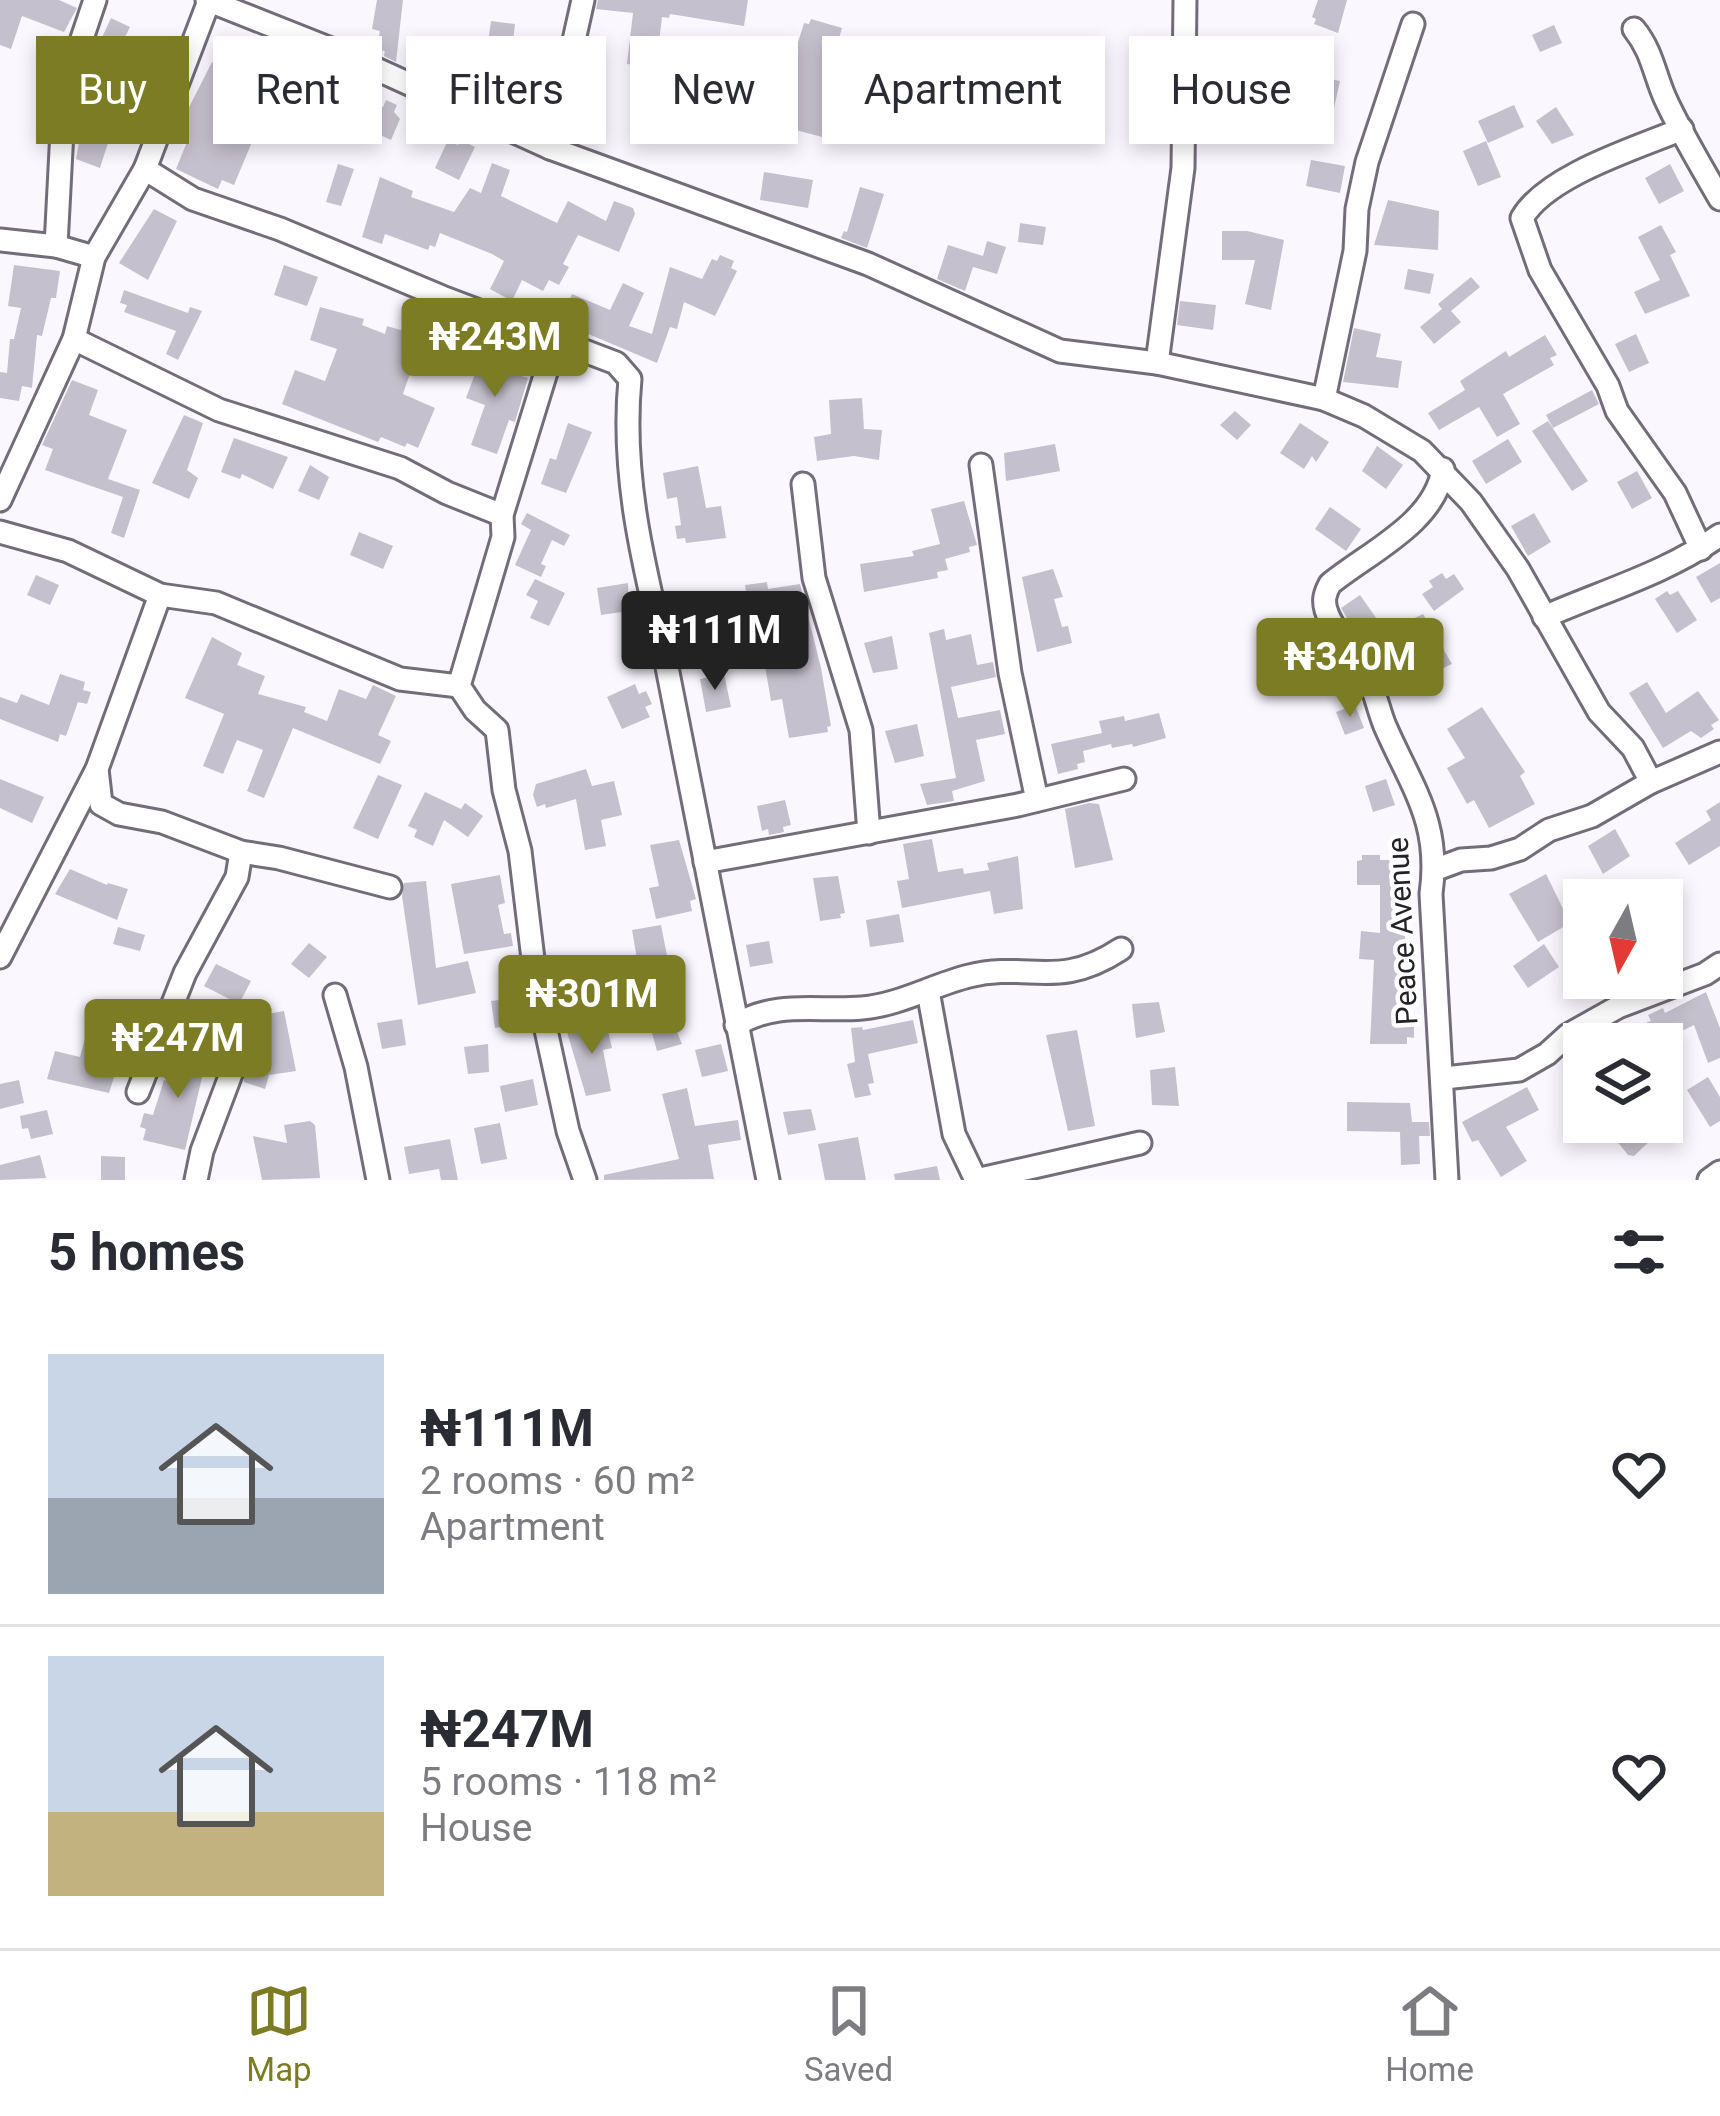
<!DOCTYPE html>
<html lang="en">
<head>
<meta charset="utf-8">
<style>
	body { margin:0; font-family:Roboto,sans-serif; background:#f7f7f7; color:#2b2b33; height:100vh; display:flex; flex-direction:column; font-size:45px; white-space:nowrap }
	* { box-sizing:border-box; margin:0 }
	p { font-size:39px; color:#7c7c81 }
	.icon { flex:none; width:66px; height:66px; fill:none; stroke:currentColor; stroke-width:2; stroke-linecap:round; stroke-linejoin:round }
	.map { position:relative; height:1180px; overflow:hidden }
	.details { display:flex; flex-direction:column; background:#fff; flex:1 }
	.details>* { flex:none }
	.banner { position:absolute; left:36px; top:36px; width:1650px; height:108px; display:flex; gap:24px }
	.needle { width:78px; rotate:188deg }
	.fabs { position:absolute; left:1563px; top:879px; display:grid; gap:24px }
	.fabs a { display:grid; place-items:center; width:120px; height:120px; border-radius:0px; background:#fff; box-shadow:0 6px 18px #0003; font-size:60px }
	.price { position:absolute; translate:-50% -102px; padding:0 27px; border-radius:12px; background:#7b7c24; color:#fff; font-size:39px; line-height:78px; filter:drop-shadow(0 3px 6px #0008) }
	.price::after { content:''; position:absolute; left:50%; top:72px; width:36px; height:27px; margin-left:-18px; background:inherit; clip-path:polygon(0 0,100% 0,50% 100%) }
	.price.current { background:#222; color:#fff }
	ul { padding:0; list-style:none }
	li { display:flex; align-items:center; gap:36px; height:300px; padding:0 48px }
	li+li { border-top:3px solid #e1e1e2 }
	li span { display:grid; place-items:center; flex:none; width:336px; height:240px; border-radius:0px; color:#555 }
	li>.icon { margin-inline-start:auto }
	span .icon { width:144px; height:144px; fill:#fffc; stroke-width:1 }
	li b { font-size:51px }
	h2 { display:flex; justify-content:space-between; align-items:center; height:144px; padding:0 48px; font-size:51px }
	.chip { padding:0 42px; border-radius:0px; background:#fff; box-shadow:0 6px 18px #0003; font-size:42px; line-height:108px }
	.chip.current { background:#7b7c24; color:#fff }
	.tabs { display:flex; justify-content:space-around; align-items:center; height:168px; border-top:3px solid #e1e1e2; background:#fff; font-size:33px; color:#7c7c81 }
	.tabs a { display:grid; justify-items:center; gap:6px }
	.tabs .current { color:#7b7c24 }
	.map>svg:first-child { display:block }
</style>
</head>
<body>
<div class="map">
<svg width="1720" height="1180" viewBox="0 0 1720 1180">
	<rect width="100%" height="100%" fill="#faf8fe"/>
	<!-- building -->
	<g fill="#c5c0cd">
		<polygon points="0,0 59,0 77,8 64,32 22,16 11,49 0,45"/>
		<polygon points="377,0 403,0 396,62 384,56 385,51 376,50 380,31 372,29"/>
		<polygon points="598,0 748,0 744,26 670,14 669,18 662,17 656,68 627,64 633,13 596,9"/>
		<polygon points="1318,0 1347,0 1338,33 1314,24 1316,19 1312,17"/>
		<polygon points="111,18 130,27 117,53 99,44"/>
		<polygon points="811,19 842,28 831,65 838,67 836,74 841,76 822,137 796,130 798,125 791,123 793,118 786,116 797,81 787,78 804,23 809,24"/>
		<polygon points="491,21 515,24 511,58 524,61 520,88 483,78"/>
		<polygon points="1554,25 1562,43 1540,52 1532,35"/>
		<polygon points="212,62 236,74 218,108 222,110 220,116 257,130 234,185 222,180 218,189 176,169 189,137 177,131"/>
		<polygon points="291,68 302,73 295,89 329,105 337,87 343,90 346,85 357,90 355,95 383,107 386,100 397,105 394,112 400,119 391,140 352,122 346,136 318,124 315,133 269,118"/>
		<polygon points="1304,73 1340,81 1334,108 1298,100"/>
		<polygon points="86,92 120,105 100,168 76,159 83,121 78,119 78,113"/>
		<polygon points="1514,105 1524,127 1488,143 1478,121"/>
		<polygon points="1556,107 1574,135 1552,144 1536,121"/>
		<polygon points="448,140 458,145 461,140 475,147 459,180 435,168"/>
		<polygon points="1486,141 1501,177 1478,186 1463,151"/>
		<polygon points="1311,160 1345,166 1340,193 1306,186"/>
		<polygon points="492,163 510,170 501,196 557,223 568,201 606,221 614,201 633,208 635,214 619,252 578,235 563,264 569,267 559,285 549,280 543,291 522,280 512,301 490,289 504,261 492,254 440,233 435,247 430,245 428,250 385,234 382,244 362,237 380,177 413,191 411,197 454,212 470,188 481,193"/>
		<polygon points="338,164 354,169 341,206 326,202"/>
		<polygon points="1670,164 1684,191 1659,204 1645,178"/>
		<polygon points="764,172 813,180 808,208 760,200"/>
		<polygon points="860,187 884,194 867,248 841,238 844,231 847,232"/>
		<polygon points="1388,200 1439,211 1438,250 1374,245"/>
		<polygon points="154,209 177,221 148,280 119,263"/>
		<polygon points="1020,223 1046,227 1043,245 1018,242"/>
		<polygon points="1661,225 1676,252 1670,255 1690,296 1645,314 1634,292 1660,280 1638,237"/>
		<polygon points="1222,231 1247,231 1284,240 1271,310 1245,304 1255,260 1222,260"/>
		<polygon points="987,241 1006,247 997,274 973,267 965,291 937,279 948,245 983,256"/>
		<polygon points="720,255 734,261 731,268 737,271 715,316 684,302 677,329 670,327 657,363 560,322 572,294 610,310 623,283 644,293 629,326 652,334 670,267 702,279 712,259 717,261"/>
		<polygon points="14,265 60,271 56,298 51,298 42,336 37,335 32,388 22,386 19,401 0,398 0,372 7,373 10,339 14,339 21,308 8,306"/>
		<polygon points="284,265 318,277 307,306 274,295"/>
		<polygon points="1408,269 1434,274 1430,294 1404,289"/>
		<polygon points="1471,277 1480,287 1451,311 1461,322 1434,344 1420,327 1442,309 1438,304"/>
		<polygon points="124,290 188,313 190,307 202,311 178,360 166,354 176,331 124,312 127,305 120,303"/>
		<polygon points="1180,301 1216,305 1213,330 1177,325"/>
		<polygon points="320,307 364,319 362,325 385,334 387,326 404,331 402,338 420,344 403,394 435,408 418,448 407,443 405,447 381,437 378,442 282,404 295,370 325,381 337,349 310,340"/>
		<polygon points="1354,328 1381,334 1376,357 1402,361 1398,388 1343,382"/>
		<polygon points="1636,334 1649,363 1629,372 1615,344"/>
		<polygon points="1545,335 1557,355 1550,358 1554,365 1503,394 1520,424 1497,437 1479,407 1439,430 1428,413 1465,390 1460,381 1506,351 1509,357"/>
		<polygon points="484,350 510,360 506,372 528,378 515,422 509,420 497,454 471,445 485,405 466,398"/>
		<polygon points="72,380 98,390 89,415 127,430 108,479 140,490 124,538 111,533 123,497 45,470 53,449 42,445"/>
		<polygon points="1592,390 1599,404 1553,428 1546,415"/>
		<polygon points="862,398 864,429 882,430 879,460 854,456 817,461 814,437 831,434 829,400"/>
		<polygon points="1235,411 1251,425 1237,440 1220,425"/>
		<polygon points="184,415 203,423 187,470 198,478 189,499 152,483"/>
		<polygon points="1548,421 1588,481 1572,491 1532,431"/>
		<polygon points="568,423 592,432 566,493 541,484 550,458 556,460"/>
		<polygon points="1300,423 1329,442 1316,462 1312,456 1304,469 1280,453"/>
		<polygon points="234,438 288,457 273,489 242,474 240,479 221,472"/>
		<polygon points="1508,439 1522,462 1486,484 1472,461"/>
		<polygon points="1055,444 1060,471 1006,481 1004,453"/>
		<polygon points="1377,446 1403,465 1386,489 1362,471"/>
		<polygon points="310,465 329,477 319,500 298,491"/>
		<polygon points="698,466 706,508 721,506 726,538 686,543 685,538 677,539 675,526 681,525 677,497 667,499 663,473"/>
		<polygon points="1637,471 1652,498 1632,509 1617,482"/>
		<polygon points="964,501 977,545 969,547 970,552 945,559 948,570 937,572 938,578 864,592 860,564 914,556 912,551 940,544 931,509"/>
		<polygon points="1330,507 1361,529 1346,551 1315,529"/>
		<polygon points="527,513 570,535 564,546 552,540 541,564 546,566 541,577 515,565 531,530 521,524"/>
		<polygon points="1534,513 1551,542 1528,556 1511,526"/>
		<polygon points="359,532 393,546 383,569 350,555"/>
		<polygon points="1720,563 1720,598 1711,603 1696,577"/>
		<polygon points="1053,569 1063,597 1054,599 1062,627 1068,626 1072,643 1037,652 1022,577"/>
		<polygon points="1442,573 1446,579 1454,574 1464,589 1434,611 1422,594 1433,587 1429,581"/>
		<polygon points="36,575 59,585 50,605 27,595"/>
		<polygon points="535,579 565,593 549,626 530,618 538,601 526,595"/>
		<polygon points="767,582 768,589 800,584 821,668 831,726 827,727 828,732 789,738 782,699 771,701 765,666 780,663 778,650 703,656 702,641 728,640 726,628 751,624 745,585"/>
		<polygon points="628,583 629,611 601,615 597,588"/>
		<polygon points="1667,591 1670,595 1678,591 1697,620 1677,633 1655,599"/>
		<polygon points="1360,595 1386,632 1423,614 1452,664 1392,692 1341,608"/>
		<polygon points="944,629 946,640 971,634 977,665 993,662 996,677 951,687 958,718 1000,710 1005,734 976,740 985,781 952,791 954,801 927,805 920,784 956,778 929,633"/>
		<polygon points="892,636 898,669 873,673 864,643"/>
		<polygon points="212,637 242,653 237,665 265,676 258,694 306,707 304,712 327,721 339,689 366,699 373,685 396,696 378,735 391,741 380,764 293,728 264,798 247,791 263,750 237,740 223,774 203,766 224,714 185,698"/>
		<polygon points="60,674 85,682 83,690 91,692 87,704 78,702 66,736 60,734 58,742 0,719 0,697 17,703 21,694 49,705"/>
		<polygon points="724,674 731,707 706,712 700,679"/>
		<polygon points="1647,682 1666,713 1698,691 1719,720 1711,725 1714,729 1701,738 1691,731 1663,748 1629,693"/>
		<polygon points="635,684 639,694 646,691 652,704 645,707 650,717 622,729 607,697"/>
		<polygon points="1355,705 1364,728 1345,735 1336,712"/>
		<polygon points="1482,707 1525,772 1520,776 1535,804 1489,828 1474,800 1467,804 1447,768 1465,758 1447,729"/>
		<polygon points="1159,713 1166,738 1133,747 1132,744 1112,748 1111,744 1083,751 1085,762 1077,764 1078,769 1058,774 1051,744 1102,733 1099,721 1124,716 1125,721"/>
		<polygon points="917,724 924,756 895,763 885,731"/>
		<polygon points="586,769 592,786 614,781 622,815 601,820 606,846 585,850 576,799 546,808 545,804 537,807 533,795 536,784"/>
		<polygon points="378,775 402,785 378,839 353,828"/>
		<polygon points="0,779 44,797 32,823 0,808"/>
		<polygon points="1386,779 1395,805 1373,812 1365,786"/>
		<polygon points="425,792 461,809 465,803 483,816 468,837 444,820 433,846 414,837 417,830 408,826"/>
		<polygon points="785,800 791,825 783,827 784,832 769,835 768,829 762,831 757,806"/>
		<polygon points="1720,802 1720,846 1689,865 1675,843 1711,820 1706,811"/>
		<polygon points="1089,803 1099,804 1113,860 1075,868 1065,809"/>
		<polygon points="1615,829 1630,856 1603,874 1588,846"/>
		<polygon points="932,839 938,872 963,868 964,874 989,870 987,863 1018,856 1023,909 994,914 990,891 902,908 897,881 909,879 903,844"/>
		<polygon points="679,840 696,899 690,901 692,911 656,919 649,888 659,886 650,845"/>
		<polygon points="1362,855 1380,855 1380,860 1393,860 1396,891 1404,891 1404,898 1410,898 1410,911 1405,911 1405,945 1410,946 1410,986 1416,986 1415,1001 1409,1000 1409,1025 1414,1024 1414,1038 1407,1037 1407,1044 1370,1044 1374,960 1359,959 1361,931 1380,933 1380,885 1357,885 1357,861 1362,860"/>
		<polygon points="70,869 107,885 108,883 128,889 117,920 55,894"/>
		<polygon points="1546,874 1570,923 1538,942 1509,894"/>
		<polygon points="500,875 505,903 498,905 504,934 511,933 513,946 464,954 451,884"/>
		<polygon points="838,876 845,913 840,914 841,918 820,921 813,878"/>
		<polygon points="426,881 436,968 468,961 476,993 418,1005 402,896 404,883"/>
		<polygon points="899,914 904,942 870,947 866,920"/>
		<polygon points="661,925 669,966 639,971 632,930"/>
		<polygon points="118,927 145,935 140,951 113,944"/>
		<polygon points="769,941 773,963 750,967 746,945"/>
		<polygon points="309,943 327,957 309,978 291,964"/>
		<polygon points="1544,944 1559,967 1528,988 1513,966"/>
		<polygon points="216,964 251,981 239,1004 204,986"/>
		<polygon points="606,982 608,1006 569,1009 567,984"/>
		<polygon points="1706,992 1720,1028 1720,1058 1708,1063 1694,1025 1658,1043 1647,1022 1651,1021 1648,1015 1663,1008 1665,1013"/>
		<polygon points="521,997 526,1023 495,1028 491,1001"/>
		<polygon points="1159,1002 1165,1032 1136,1038 1132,1004"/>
		<polygon points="284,1011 296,1071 269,1075 265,1089 244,1082 243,1065 228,1059 238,1036 267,1048 262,1015"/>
		<polygon points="92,1013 130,1023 127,1046 124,1045 109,1093 47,1079 55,1051 80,1057"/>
		<polygon points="402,1019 406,1045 382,1049 377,1023"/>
		<polygon points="672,1020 682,1044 657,1051 650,1026"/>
		<polygon points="913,1020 918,1043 868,1054 874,1083 868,1084 871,1095 855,1098 847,1064 855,1062 851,1028 862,1027 863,1030"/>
		<polygon points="606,1023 612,1048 603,1050 611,1091 586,1096 567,1032"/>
		<polygon points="1077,1030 1095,1126 1068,1131 1046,1035"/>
		<polygon points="195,1035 211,1039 185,1150 143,1140 146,1129 140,1127 144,1113 153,1115 164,1080 178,1084"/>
		<polygon points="488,1044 489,1072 468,1074 464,1047"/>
		<polygon points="721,1044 728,1071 702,1077 695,1050"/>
		<polygon points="1175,1067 1179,1106 1152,1105 1150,1070"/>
		<polygon points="1708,1077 1720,1097 1720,1121 1710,1127 1687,1090"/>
		<polygon points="533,1079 538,1105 505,1112 500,1086"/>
		<polygon points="19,1080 24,1103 0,1109 0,1084"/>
		<polygon points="1527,1087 1539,1110 1506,1127 1527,1161 1501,1177 1478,1140 1472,1142 1462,1122"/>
		<polygon points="687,1088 695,1126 738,1120 741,1140 708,1145 714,1179 604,1180 604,1175 679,1159 662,1094"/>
		<polygon points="1347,1102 1410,1103 1412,1122 1429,1122 1430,1136 1419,1136 1420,1164 1401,1165 1400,1132 1347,1131"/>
		<polygon points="811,1109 816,1130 788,1135 783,1112"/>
		<polygon points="47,1110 53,1134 31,1139 28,1128 22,1129 20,1116"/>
		<polygon points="310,1121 315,1125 320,1178 262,1180 253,1136 287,1143 284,1125"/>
		<polygon points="1629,1122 1646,1122 1656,1135 1634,1156 1628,1155 1612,1135"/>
		<polygon points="500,1123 507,1159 481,1164 474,1128"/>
		<polygon points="858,1137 866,1180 825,1180 818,1144"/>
		<polygon points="450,1139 458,1180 441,1180 439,1169 409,1174 404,1147"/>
		<polygon points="40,1155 46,1178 0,1180 0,1165"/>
		<polygon points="101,1156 125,1157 125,1180 101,1180"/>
		<polygon points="937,1166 940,1180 895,1180 894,1174"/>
	</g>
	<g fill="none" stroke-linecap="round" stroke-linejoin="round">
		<defs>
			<g id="minor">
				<polyline points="207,0 341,53 550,148 868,264 1060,351 1157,363 1324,399 1364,416 1422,451 1471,502 1518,569 1599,712 1633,748 1651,782"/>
				<path d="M 1634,29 C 1652,51 1654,73 1665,98 C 1681,133 1701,166 1720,199"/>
				<path d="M 1682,129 C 1637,148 1547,175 1522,218 L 1540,270 L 1608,386 L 1617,411 L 1675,493 L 1701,549"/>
				<polyline points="550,148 583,0"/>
				<path d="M 145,169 L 193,199 L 280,229 L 442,297 L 616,363 L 630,379 C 621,471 642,559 663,647 L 768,1180"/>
				<polyline points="0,240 56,246 94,257"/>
				<polyline points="56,246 64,92 95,0"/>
				<polyline points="74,339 219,410 400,468 447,493 502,515"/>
				<polyline points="556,340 502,515 503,537 459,686 475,710 497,730 504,790 520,851 536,984 568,1131 585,1180"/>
				<polyline points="1157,363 1183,168 1185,0"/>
				<polyline points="1324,399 1355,251 1357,209 1367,162 1413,24"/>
				<polyline points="981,465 1010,673 1037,800"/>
				<path d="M 1443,469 C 1435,523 1369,552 1330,584 C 1325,593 1323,600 1326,610 C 1333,632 1354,653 1366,674 C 1375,690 1378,709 1385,726 C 1412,788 1441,822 1431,894 L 1447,1180"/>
				<polyline points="803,484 814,578 861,730 869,833"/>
				<polyline points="0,500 74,339 94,257 145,169 209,1"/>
				<polyline points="0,532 68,551 160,595 216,603 400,679 459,686"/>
				<path d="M 1544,617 C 1603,591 1667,573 1720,535"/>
				<polyline points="97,769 101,804 119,814 162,822 241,852 279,858 390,887"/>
				<polyline points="705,862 1018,805 1124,779"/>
				<polyline points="1434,870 1461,860 1491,858 1520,849 1549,830 1592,816 1651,782 1720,752"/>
				<polyline points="0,957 97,769 160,595"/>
				<polyline points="928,991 954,1134 976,1180"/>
				<polyline points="335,995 356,1067 378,1180"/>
				<path d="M 736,1025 C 776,1000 818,1012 862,1008 C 899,1005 933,985 969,976 C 1029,961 1057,991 1121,949"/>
				<polyline points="1444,1078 1519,1070 1547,1054 1568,1035 1618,1007 1705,974 1720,964"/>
				<polyline points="138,1092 185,973 237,877 241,852"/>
				<polyline points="196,1180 202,1151 231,1074"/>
				<polyline points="976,1180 1140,1143"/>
				<polyline points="1709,1180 1720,1172"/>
			</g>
		</defs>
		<!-- minor casing -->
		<use href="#minor" stroke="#726d78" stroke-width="27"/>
		<!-- minor -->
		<use href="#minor" stroke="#fff" stroke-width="21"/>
	</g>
	<g text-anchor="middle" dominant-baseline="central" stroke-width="9" stroke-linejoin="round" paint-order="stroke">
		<!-- street labels -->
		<g font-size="30" fill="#242227" stroke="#fff">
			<text transform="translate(1402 931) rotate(-93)">Peace Avenue</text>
		</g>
	</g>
</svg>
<div class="fabs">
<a><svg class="needle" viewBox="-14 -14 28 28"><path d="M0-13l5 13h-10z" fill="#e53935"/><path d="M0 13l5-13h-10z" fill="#7c7c81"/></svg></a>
<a><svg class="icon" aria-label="layers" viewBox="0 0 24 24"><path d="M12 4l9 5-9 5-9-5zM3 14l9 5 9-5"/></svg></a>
</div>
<b class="price" style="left:495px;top:400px">₦243M</b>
<b class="price current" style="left:715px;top:693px">₦111M</b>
<b class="price" style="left:1350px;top:720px">₦340M</b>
<b class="price" style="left:592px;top:1057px">₦301M</b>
<b class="price" style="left:178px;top:1101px">₦247M</b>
<div class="banner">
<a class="chip current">Buy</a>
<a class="chip">Rent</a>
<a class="chip">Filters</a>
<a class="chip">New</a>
<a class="chip">Apartment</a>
<a class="chip">House</a>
</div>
</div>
<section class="details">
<h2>5 homes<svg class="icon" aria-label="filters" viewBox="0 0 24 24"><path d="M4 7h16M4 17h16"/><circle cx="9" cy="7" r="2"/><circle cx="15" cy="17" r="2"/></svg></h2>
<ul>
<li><span style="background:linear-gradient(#c9d6e8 60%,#9aa5b1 0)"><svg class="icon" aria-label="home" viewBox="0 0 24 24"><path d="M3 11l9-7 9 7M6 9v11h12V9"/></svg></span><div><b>₦111M</b><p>2 rooms · 60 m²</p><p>Apartment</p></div><svg class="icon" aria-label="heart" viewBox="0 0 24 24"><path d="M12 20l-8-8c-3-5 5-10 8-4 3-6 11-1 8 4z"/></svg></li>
<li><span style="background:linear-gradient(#c9d6e8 65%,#c2b280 0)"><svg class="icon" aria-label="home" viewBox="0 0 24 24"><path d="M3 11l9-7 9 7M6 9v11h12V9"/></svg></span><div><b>₦247M</b><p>5 rooms · 118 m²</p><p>House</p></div><svg class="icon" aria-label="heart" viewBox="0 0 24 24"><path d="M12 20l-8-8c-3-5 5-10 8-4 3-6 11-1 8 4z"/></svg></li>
</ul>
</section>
<nav class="tabs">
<a class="current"><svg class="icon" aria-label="map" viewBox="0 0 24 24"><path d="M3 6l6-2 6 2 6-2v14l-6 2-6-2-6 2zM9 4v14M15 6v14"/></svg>Map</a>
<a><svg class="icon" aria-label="saved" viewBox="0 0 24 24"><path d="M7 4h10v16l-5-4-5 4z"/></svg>Saved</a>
<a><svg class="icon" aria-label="home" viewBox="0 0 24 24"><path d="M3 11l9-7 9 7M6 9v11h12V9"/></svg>Home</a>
</nav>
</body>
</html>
